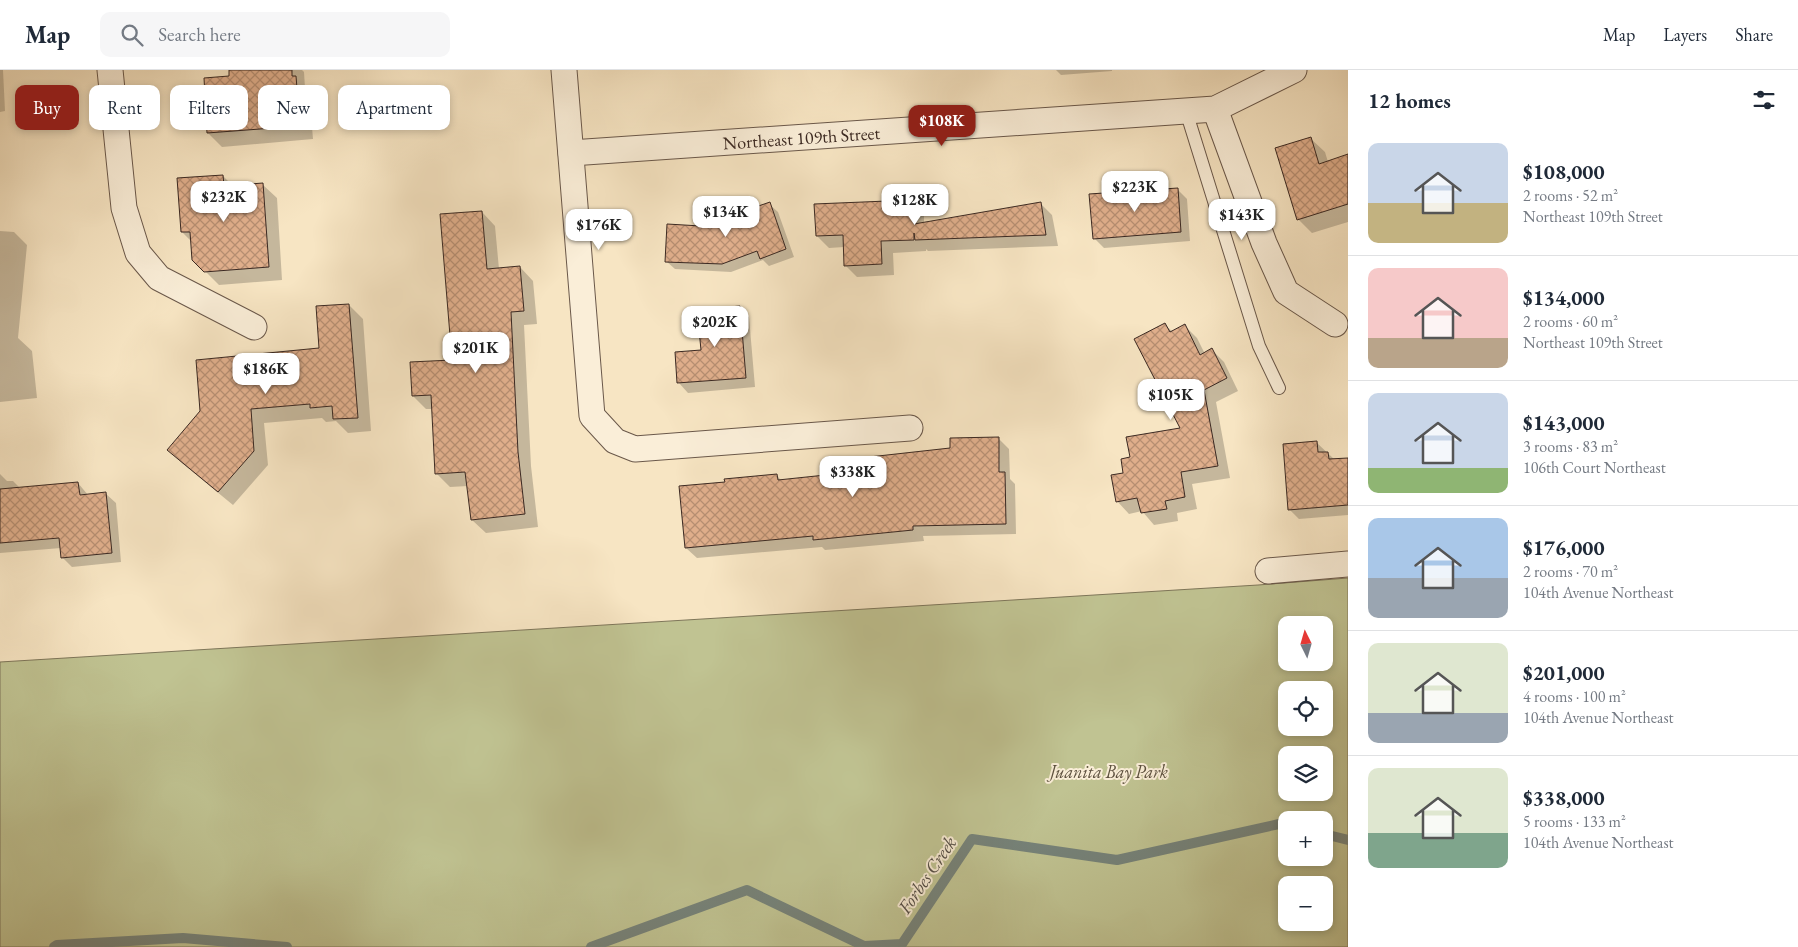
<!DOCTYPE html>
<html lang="en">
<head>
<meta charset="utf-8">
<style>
	body { margin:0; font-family:"EB Garamond",serif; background:#f6f6f7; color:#1f2937; height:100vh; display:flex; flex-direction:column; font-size:19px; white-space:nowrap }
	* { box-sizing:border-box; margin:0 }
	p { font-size:16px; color:#747a83 }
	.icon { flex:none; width:28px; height:28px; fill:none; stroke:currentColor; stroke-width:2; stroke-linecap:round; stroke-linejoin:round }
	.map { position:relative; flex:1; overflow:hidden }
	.panel { display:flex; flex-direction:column; background:#fff; width:450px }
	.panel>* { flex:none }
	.banner { position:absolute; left:15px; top:15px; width:475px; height:45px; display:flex; gap:10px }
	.needle { width:32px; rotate:355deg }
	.fabs { position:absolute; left:1278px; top:546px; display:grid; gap:10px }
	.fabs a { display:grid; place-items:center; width:55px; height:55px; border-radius:10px; background:#fff; box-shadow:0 2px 8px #0003; font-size:25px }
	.price { position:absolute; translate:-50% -42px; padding:0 11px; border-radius:10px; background:#fff; color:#222; font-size:16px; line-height:32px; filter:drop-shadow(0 1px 2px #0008) }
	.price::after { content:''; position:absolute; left:50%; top:30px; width:15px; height:11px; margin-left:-8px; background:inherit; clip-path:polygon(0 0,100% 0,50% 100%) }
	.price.on { background:#8f2418; color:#fff }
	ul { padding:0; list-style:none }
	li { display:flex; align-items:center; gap:15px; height:125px; padding:0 20px }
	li+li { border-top:1px solid #e0e1e3 }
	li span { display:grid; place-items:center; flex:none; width:140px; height:100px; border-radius:10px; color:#555 }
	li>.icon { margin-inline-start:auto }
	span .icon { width:60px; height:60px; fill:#fffc; stroke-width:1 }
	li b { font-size:21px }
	h2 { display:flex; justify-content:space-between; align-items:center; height:60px; padding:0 20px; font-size:21px }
	.chip { padding:0 18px; border-radius:10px; background:#fff; box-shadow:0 2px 8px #0003; font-size:18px; line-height:45px }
	.chip.on { background:#8f2418; color:#fff }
	header { display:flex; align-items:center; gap:30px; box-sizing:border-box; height:70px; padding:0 25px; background:#fff; border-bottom:1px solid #e0e1e3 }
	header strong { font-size:24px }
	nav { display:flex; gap:28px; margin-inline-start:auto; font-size:18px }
	.search { width:350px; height:45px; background:#f6f6f7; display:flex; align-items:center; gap:12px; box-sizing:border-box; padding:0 18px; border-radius:10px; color:#747a83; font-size:19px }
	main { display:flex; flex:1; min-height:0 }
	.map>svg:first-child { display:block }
</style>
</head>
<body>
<header>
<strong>Map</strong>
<div class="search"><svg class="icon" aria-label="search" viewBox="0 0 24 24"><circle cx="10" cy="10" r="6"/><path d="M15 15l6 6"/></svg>Search here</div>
<nav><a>Map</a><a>Layers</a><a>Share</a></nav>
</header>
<main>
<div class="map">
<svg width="1348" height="877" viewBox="0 0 1348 877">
	<defs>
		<pattern id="building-cross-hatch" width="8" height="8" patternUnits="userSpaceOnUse" patternTransform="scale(1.25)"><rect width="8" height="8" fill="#dfae8b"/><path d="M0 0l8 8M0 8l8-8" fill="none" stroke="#b68e71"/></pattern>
	</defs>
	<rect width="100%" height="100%" fill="#f7e5c3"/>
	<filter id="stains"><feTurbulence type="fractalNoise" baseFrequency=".004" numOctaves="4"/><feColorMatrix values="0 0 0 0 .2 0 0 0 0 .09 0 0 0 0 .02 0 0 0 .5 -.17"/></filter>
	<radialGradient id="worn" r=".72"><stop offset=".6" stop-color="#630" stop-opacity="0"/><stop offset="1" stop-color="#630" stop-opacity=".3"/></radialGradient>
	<!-- park -->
	<path fill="#c0c392" stroke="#7e765a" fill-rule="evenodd" d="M 1348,508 L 1348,877 L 0,877 L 0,592 L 1258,515 ZM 1286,555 L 1324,555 L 1324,592 L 1286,592 ZM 1286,620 L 1324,620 L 1324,658 L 1286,658 ZM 1286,685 L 1324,685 L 1324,722 L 1286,722 ZM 1286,750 L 1324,750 L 1324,788 L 1286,788 ZM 1286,815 L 1324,815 L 1324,852 L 1286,852 Z"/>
	<!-- shadow -->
	<g fill="#0003">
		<polygon points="0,0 3,0 5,41 0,42"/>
		<polygon points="230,0 302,0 304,2 305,18 309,22 313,69 222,77 208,63 230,7"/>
		<polygon points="1056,0 1112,0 1112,1 1061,5"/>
		<polygon points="1310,68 1325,82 1328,92 1348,86 1348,152 1312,163 1298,149"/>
		<polygon points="223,106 234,117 263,115 277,128 282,210 219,215 193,189 192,172 182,162"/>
		<polygon points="1177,119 1187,129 1190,171 1104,178 1094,168"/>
		<polygon points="912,131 924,143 924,153 1040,133 1052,145 1058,176 928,181 926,179 926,181 893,183 894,205 857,207 845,195 844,177 829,178 817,166"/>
		<polygon points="769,134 778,142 794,187 769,196 763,190 731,202 675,199 666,191 701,158"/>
		<polygon points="482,142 495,156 499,199 520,197 533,211 537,254 524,255 531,396 538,457 486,463 472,450 468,416 450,417 436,403 433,339 426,339 413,326 453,291"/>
		<polygon points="0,161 14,162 27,175 18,268 32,281 37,328 0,332"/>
		<polygon points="349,235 363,249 371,361 348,363 336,351 326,352 322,348 264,353 268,395 233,435 183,394 169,380 320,279"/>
		<polygon points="739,238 749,247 755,317 688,323 679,313 702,281"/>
		<polygon points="1165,255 1173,262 1185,256 1197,268 1205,284 1212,280 1224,292 1238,321 1216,332 1230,408 1192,414 1197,439 1177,443 1178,451 1154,455 1142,441 1129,444 1117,431 1125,404 1131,388 1181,359"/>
		<polygon points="998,368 1009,379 1010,409 1015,414 1016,464 923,466 924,471 825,480 822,477 697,488 686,478 726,413 777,406 782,411 856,403"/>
		<polygon points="1317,373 1335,390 1348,389 1348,445 1299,449 1289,439"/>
		<polygon points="0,404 7,411 13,411 20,418 78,413 88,425 106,424 116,433 121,492 72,497 62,487 61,478 0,483"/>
	</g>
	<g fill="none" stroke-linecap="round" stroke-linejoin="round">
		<!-- stream -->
		<g stroke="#76837a" stroke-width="10">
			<polyline points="1324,764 1348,770"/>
			<polyline points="54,877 57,875 183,868 287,877"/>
			<polyline points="591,877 747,820 864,876 902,874 972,769 1117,790 1279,754 1286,755"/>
		</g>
	</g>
	<!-- building -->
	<g fill="url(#building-cross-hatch)" stroke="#3b2922">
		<polygon points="229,0 292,0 292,6 296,6 300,56 207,63 204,8 229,6"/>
		<polygon points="1311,67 1319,94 1348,84 1348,134 1297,150 1275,78"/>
		<polygon points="223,105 224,116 263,113 269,197 204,202 192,190 190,162 181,162 177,108"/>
		<polygon points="1178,118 1181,162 1093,169 1089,124"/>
		<polygon points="912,130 914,154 1041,132 1046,165 915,170 914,163 914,170 881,171 882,194 844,196 843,165 816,166 814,134"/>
		<polygon points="770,132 786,179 760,189 757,181 722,194 665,192 667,154 701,156"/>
		<polygon points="482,141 487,199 520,196 524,241 511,242 518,382 525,444 471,450 465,402 435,404 431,325 412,326 410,292 452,290 440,144"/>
		<polygon points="349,234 358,348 333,349 332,336 310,338 310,334 251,339 254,381 218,422 167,380 200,341 196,290 319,278 316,236"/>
		<polygon points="740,236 746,308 677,313 675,282 701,280 697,240"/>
		<polygon points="1165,253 1170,262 1185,254 1200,285 1212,278 1227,308 1204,320 1218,396 1181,402 1185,427 1165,431 1167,439 1141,443 1137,428 1116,432 1111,405 1123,403 1121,389 1130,387 1126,367 1180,358 1134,269"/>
		<polygon points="999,367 999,402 1005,402 1006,454 913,456 913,460 813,470 813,466 685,478 679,416 725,412 724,409 777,404 778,410 854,402 854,393 869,391 869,387 950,378 950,368"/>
		<polygon points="1317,371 1318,382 1328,382 1329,389 1348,388 1348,435 1288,440 1283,374"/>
		<polygon points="78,412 80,425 106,422 112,483 61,488 59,468 0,473 0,419"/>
	</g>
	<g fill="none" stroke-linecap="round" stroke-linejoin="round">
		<defs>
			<polyline id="service" points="1186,41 1259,276 1279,318"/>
			<g id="minor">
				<polyline points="110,0 124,138 138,183 159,208 254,257"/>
				<polyline points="564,0 592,346 615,371 635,379 910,358"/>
				<polyline points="1215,39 1264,173 1286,222 1335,254"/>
				<path id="s1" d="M 571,83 L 1215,39 L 1294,0"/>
				<polyline points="1268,501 1348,494"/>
			</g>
		</defs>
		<!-- service casing -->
		<use href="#service" stroke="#6a584a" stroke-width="14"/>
		<!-- minor casing -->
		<use href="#minor" stroke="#6a584a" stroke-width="27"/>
		<!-- service -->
		<use href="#service" stroke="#faeed8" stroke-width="12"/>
		<!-- minor -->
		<use href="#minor" stroke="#faeed8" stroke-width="25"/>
	</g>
	<g text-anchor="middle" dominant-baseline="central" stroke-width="4" stroke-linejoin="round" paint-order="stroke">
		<!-- street labels -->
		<g font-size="18" fill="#3b2922" stroke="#faeed8">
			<text stroke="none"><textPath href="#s1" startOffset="231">Northeast 109th Street</textPath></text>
		</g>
		<!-- park labels -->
		<g font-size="18" font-style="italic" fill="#5c503e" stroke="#faeed8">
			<text x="1109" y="701">Juanita Bay Park</text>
		</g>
		<!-- water labels -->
		<g font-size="19" font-style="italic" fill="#544e47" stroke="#faeed8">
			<text transform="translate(927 805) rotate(-56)">Forbes Creek</text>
		</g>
	</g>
	<rect width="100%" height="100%" filter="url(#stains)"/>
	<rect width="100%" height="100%" fill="url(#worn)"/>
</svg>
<div class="fabs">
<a><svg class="needle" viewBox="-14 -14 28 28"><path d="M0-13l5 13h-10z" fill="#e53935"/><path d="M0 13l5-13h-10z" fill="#747a83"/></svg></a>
<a><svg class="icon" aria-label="locate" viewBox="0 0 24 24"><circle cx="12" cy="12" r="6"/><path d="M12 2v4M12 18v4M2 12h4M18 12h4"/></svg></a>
<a><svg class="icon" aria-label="layers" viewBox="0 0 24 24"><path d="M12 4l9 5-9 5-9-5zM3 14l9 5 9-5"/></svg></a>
<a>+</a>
<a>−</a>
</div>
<b class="price on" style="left:942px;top:77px">$108K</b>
<b class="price" style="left:1135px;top:143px">$223K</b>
<b class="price" style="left:224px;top:153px">$232K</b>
<b class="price" style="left:915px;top:156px">$128K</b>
<b class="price" style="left:726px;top:168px">$134K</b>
<b class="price" style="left:1242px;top:171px">$143K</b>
<b class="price" style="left:599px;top:181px">$176K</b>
<b class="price" style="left:715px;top:278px">$202K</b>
<b class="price" style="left:476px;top:304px">$201K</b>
<b class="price" style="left:266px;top:325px">$186K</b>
<b class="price" style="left:1171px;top:351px">$105K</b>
<b class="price" style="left:853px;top:428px">$338K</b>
<div class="banner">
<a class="chip on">Buy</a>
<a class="chip">Rent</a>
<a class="chip">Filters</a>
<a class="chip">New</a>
<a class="chip">Apartment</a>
</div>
</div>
<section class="panel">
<h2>12 homes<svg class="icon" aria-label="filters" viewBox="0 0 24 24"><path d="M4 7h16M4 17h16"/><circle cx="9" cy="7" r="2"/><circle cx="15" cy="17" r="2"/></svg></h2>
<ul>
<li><span style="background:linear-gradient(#c9d6e8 60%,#c2b280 0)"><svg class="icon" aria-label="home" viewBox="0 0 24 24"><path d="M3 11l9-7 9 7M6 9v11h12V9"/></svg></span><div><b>$108,000</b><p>2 rooms · 52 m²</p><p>Northeast 109th Street</p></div></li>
<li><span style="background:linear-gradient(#f6c9c9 70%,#b9a48a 0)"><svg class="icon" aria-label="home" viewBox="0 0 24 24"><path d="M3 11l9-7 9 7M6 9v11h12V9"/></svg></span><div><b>$134,000</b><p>2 rooms · 60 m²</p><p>Northeast 109th Street</p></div></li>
<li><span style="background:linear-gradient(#c9d6e8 75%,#8fb573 0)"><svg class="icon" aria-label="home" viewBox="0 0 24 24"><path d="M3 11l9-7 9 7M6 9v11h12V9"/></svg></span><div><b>$143,000</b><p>3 rooms · 83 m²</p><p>106th Court Northeast</p></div></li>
<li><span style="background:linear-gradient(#a9c7e8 60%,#9aa5b1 0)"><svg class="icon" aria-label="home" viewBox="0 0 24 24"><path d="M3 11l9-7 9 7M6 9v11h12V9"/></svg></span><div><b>$176,000</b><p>2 rooms · 70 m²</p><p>104th Avenue Northeast</p></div></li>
<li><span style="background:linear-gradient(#dfe7d0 70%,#9aa5b1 0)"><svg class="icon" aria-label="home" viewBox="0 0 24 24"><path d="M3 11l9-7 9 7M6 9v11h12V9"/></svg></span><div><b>$201,000</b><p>4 rooms · 100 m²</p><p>104th Avenue Northeast</p></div></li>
<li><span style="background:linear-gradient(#dfe7d0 65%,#7fa58c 0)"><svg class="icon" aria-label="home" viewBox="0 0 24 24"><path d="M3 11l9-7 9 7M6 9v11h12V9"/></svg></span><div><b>$338,000</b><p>5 rooms · 133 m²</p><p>104th Avenue Northeast</p></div></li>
</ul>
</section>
</main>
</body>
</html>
